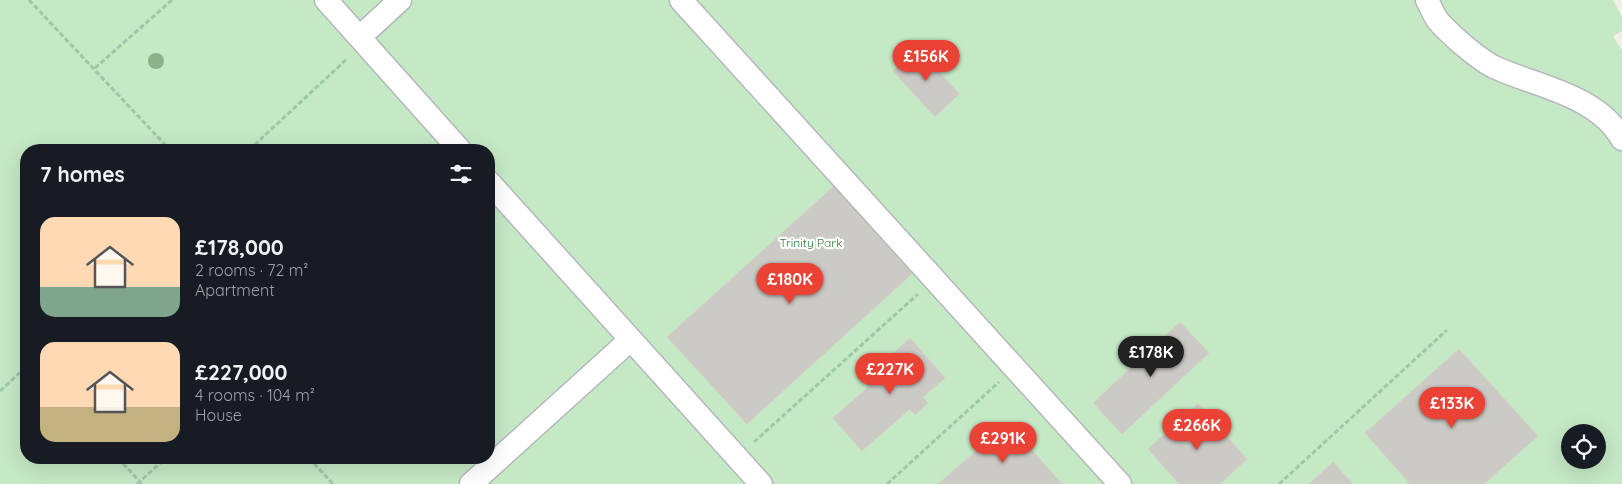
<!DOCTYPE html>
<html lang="en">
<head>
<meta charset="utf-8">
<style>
	body { margin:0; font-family:Quicksand,sans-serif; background:#20242c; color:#f1f3f6; height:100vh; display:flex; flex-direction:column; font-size:19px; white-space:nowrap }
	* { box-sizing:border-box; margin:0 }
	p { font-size:16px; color:#9ea1a6 }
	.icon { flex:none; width:28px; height:28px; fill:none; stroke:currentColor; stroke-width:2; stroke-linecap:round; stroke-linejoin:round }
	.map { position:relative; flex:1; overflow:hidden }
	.drawer { position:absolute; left:20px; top:144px; width:475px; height:320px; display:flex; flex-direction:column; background:#171b24; border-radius:20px; box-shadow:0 5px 20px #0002 }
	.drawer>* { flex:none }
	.buttons { position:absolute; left:1561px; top:424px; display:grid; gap:10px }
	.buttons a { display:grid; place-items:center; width:45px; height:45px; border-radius:50%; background:#171b24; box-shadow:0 5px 20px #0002; font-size:25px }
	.price { position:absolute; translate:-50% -42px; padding:0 11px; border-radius:18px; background:#ea4335; color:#fff; font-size:16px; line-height:32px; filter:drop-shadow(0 1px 2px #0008) }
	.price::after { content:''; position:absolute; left:50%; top:30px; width:15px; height:11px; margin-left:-8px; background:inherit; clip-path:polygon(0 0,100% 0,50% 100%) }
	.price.selected { background:#222; color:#fff }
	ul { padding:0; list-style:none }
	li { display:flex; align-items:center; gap:15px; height:125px; padding:0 20px }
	li span { display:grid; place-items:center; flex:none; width:140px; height:100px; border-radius:15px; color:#555 }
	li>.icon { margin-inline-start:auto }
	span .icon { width:60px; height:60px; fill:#fffc; stroke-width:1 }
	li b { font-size:21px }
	h2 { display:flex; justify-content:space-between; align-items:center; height:60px; padding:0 20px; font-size:21px }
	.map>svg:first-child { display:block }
</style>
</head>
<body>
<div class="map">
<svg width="1622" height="484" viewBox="0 0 1622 484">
	<rect width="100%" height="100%" fill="#f1efe8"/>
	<!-- green -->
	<path fill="#c5e8c5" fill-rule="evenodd" d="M 0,0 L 1613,0 L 1622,17 L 1622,31 L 1613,36 L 1622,51 L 1622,484 L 0,484 ZM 26,150 L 489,150 L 489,458 L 26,458 ZM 1570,432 L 1598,432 L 1598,460 L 1570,460 Z"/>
	<!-- building -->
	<g fill="#cccac5" stroke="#d6d1c6">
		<polygon points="918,48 959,94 935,117 893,71"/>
		<polygon points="834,186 913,273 747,424 667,337"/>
		<polygon points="1180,322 1209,353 1122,434 1093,403"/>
		<polygon points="910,338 945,378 923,397 928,403 915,415 910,409 862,451 833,418 868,387 863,381"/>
		<polygon points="1459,349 1538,436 1484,484 1410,484 1365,433"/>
		<polygon points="1198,404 1247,459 1220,484 1179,484 1148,449"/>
		<polygon points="1008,423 1062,484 938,484"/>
		<polygon points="1333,462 1353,484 1309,484"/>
	</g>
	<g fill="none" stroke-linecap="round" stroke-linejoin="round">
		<defs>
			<g id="minor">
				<polyline points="326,0 460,150"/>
				<polyline points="681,0 1120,484"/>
				<path d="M 1427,0 C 1431,7 1434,17 1440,23 C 1452,36 1478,59 1494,67 C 1535,86 1598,95 1622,139"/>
				<polyline points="360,37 400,0"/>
				<polyline points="489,182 761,484"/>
				<polyline points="471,484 630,340"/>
			</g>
		</defs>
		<!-- minor casing -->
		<use href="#minor" stroke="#b5b8bc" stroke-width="25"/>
		<!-- path -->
		<g stroke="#9cc7a9" stroke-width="3" stroke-dasharray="5 2.5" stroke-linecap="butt">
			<polyline points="29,0 170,150"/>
			<polyline points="95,68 172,0"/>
			<polyline points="249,150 348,58"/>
			<polyline points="0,391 26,367"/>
			<polyline points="754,442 918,294"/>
			<polyline points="118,458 142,484"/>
			<polyline points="309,458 333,484"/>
			<polyline points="137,484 166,458"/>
			<polyline points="887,484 999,382"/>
			<polyline points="1279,484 1447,330"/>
		</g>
		<!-- minor -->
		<use href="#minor" stroke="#fff" stroke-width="22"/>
	</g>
	<!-- trees -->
	<circle fill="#89b387" cx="156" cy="61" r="8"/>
	<g text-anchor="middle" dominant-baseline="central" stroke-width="4.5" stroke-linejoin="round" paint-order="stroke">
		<!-- park labels -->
		<g font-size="12" fill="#348238" stroke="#fff">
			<text x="811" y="242">Trinity Park</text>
		</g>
	</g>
</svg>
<div class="buttons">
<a><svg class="icon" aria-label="locate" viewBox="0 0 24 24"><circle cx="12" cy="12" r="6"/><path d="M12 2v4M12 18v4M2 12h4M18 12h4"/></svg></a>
</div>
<b class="price" style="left:926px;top:82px">£156K</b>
<b class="price" style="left:790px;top:305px">£180K</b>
<b class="price selected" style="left:1151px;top:378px">£178K</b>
<b class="price" style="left:890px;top:395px">£227K</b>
<b class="price" style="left:1452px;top:429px">£133K</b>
<b class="price" style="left:1197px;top:451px">£266K</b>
<b class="price" style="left:1003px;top:464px">£291K</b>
<section class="drawer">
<h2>7 homes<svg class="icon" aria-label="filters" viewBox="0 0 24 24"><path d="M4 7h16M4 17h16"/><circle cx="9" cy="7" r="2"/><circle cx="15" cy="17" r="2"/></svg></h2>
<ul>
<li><span style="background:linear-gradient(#ffd9b3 70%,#7fa58c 0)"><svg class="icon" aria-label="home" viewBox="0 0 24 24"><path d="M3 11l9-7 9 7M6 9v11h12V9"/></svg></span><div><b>£178,000</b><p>2 rooms · 72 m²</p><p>Apartment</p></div></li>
<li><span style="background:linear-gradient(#ffd9b3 65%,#c2b280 0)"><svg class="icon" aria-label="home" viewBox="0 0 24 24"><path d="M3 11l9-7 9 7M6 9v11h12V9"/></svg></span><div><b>£227,000</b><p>4 rooms · 104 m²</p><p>House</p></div></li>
</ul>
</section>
</div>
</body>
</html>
